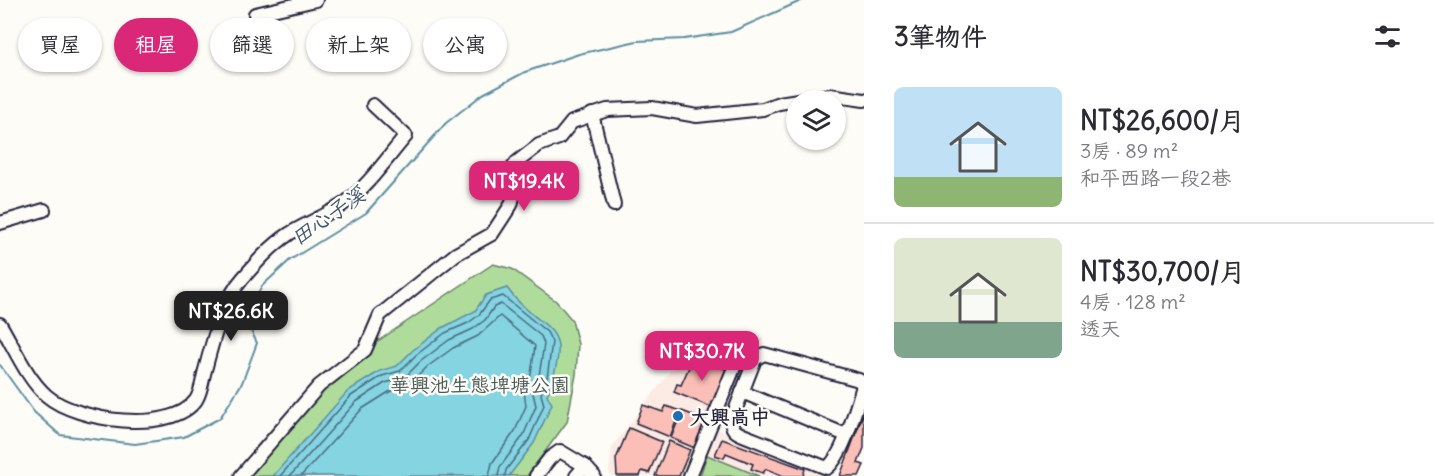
<!DOCTYPE html>
<html lang="zh-TW">
<head>
<meta charset="utf-8">
<style>
	body { margin:0; font-family:Delius,"LXGW WenKai TC",sans-serif; background:#f7f7f7; color:#2b2b33; height:100vh; display:flex; flex-direction:column; font-size:22px; white-space:nowrap }
	* { box-sizing:border-box; margin:0 }
	p { font-size:20px; color:#7c7c81 }
	.icon { flex:none; width:33px; height:33px; fill:none; stroke:currentColor; stroke-width:2; stroke-linecap:round; stroke-linejoin:round }
	.map { position:relative; flex:1; overflow:hidden }
	.side { display:flex; flex-direction:column; background:#fff; width:570px }
	.side>* { flex:none }
	.guide { position:absolute; left:18px; top:18px; width:570px; height:54px; display:flex; gap:12px }
	.buttons { position:absolute; left:786px; top:90px; display:grid; gap:12px }
	.buttons a { display:grid; place-items:center; width:60px; height:60px; border-radius:50%; background:#fff; box-shadow:0 2px 4px #0004; font-size:30px }
	.price { position:absolute; translate:-50% -51px; padding:0 14px; border-radius:12px; background:#db2777; color:#fff; font-size:20px; line-height:39px; filter:drop-shadow(0 2px 3px #0008) }
	.price::after { content:''; position:absolute; left:50%; top:36px; width:18px; height:14px; margin-left:-9px; background:inherit; clip-path:polygon(0 0,100% 0,50% 100%) }
	.price.active { background:#222; color:#fff }
	ul { padding:0; list-style:none }
	li { display:flex; align-items:center; gap:18px; height:150px; padding:0 30px }
	li+li { border-top:2px solid #e1e1e2 }
	li span { display:grid; place-items:center; flex:none; width:168px; height:120px; border-radius:9px; color:#555 }
	li>.icon { margin-inline-start:auto }
	span .icon { width:72px; height:72px; fill:#fffc; stroke-width:1 }
	li b { font-size:26px }
	h2 { display:flex; justify-content:space-between; align-items:center; height:72px; padding:0 30px; font-size:26px }
	.chip { padding:0 21px; border-radius:27px; background:#fff; box-shadow:0 2px 4px #0004; font-size:21px; line-height:54px }
	.chip.active { background:#db2777; color:#fff }
	main { display:flex; flex:1; min-height:0 }
	.map>svg:first-child { display:block }
</style>
</head>
<body>
<main>
<div class="map">
<svg width="864" height="476" viewBox="0 0 864 476">
	<rect width="100%" height="100%" fill="#fdfcf7"/>
	<filter id="ink" filterUnits="userSpaceOnUse"><feTurbulence type="fractalNoise" baseFrequency=".0167" numOctaves="2"/><feDisplacementMap in="SourceGraphic" scale="12" xChannelSelector="R" yChannelSelector="G"/><feConvolveMatrix kernelMatrix="1 2 1 2 8 2 1 2 1" color-interpolation-filters="sRGB"/></filter>
	<g filter="url(#ink)">
		<!-- built -->
		<polygon fill="#fceae4" points="753,335 763,340 751,353 717,429 831,476 611,476 609,471 612,447 682,356"/>
		<!-- green -->
		<g fill="#afdc9b" stroke="#687f6b" stroke-width="1.5">
			<polygon points="493,264 512,269 556,301 572,320 578,344 576,375 567,422 527,476 244,476 319,389 364,356 375,343"/>
			<polygon points="707,455 759,476 700,476"/>
		</g>
		<!-- water -->
		<path fill="#85d4e2" stroke="#5d8d9f" stroke-width="1.5" d="M 507,288 C 541,336 577,317 547,395 L 552,404 L 534,443 L 509,476 L 273,476 L 348,391 L 380,371 L 397,366 L 412,351 L 442,328 L 475,311 L 486,295 Z"/>
		<g fill="none" stroke-linecap="round" stroke-linejoin="round">
			<!-- shore -->
			<g stroke="#4a697e" stroke-width="1.5">
				<polyline points="280,476 351,396 382,376 400,371 416,355 445,333 468,323 479,315 490,300 503,296 547,332 552,342 547,378 541,394 544,405 529,440 506,470 505,476"/>
				<polyline points="290,476 356,402 385,383 404,378 421,361 449,340 473,329 485,320 494,307 501,304 541,336 544,344 539,376 533,393 536,406 523,436 500,467 498,476"/>
				<polyline points="301,476 362,409 389,392 409,385 427,367 453,348 478,336 500,316 535,346 531,374 524,391 526,406 515,431 492,463 489,476"/>
			</g>
			<!-- stream -->
			<polyline stroke="#5d8d9f" stroke-width="2" points="0,365 34,412 60,435 135,444 184,437 220,418 242,383 257,343 245,319 262,286 290,260 366,213 446,123 483,94 525,72 579,54 637,41 684,39 731,32 803,0"/>
		</g>
		<!-- building -->
		<g fill="#fbbfb7" stroke="#22223b" stroke-width="1.5">
			<polygon points="694,356 728,370 713,408 674,392 677,384 681,385"/>
			<polygon points="643,405 663,412 666,406 680,411 670,437 636,423"/>
			<polygon points="682,411 708,421 697,449 671,438"/>
			<polygon points="864,412 864,448 858,463 864,465 859,476 840,476"/>
			<polygon points="629,428 662,442 649,473 642,471 640,476 617,476 616,459"/>
			<polygon points="722,439 805,469 803,476 784,476 766,469 763,473 751,469 753,464 726,453 724,458 715,455"/>
			<polygon points="669,441 690,450 679,476 655,476"/>
		</g>
		<g fill="none" stroke-linecap="round" stroke-linejoin="round">
			<defs>
				<g id="minor">
					<polyline points="255,14 316,0"/>
					<polyline points="592,114 614,205"/>
					<polyline points="0,223 44,210"/>
					<path d="M 0,324 C 14,347 27,379 47,396 C 76,421 171,435 196,400 C 201,392 202,383 204,374 C 212,344 222,301 243,278 C 257,262 271,246 289,234 C 307,223 328,215 345,203 C 369,185 387,158 406,136 L 373,105"/>
					<path d="M 764,354 L 859,380 L 863,386 C 856,407 844,455 827,468 L 743,435 C 736,432 732,430 731,421 L 755,359 Z"/>
					<polyline points="742,392 846,435"/>
					<polyline points="241,476 319,386 365,350 380,315 456,254 492,234 511,205 514,194 512,169 517,162 539,145 559,138 572,122 607,110 652,108 697,116 763,109 779,103 830,95 864,100"/>
					<polyline points="536,476 550,458 560,451 585,466 594,476"/>
					<polyline points="576,476 585,466"/>
					<polyline points="690,476 740,353"/>
				</g>
			</defs>
			<!-- minor casing -->
			<use href="#minor" stroke="#22223b" stroke-width="16"/>
			<!-- minor -->
			<use href="#minor" stroke="#fdfcf7" stroke-width="12"/>
		</g>
	</g>
	<!-- markers -->
	<circle fill="#1f6fb2" stroke="#fdfcf7" stroke-width="2" cx="678" cy="416" r="6"/>
	<g text-anchor="middle" dominant-baseline="central" stroke-width="5" stroke-linejoin="round" paint-order="stroke">
		<!-- park labels -->
		<g font-size="20" fill="#4c5a58" stroke="#fdfcf7">
			<text x="480" y="384">華興池生態埤塘公園</text>
		</g>
		<!-- poi labels -->
		<g font-size="20" font-weight="bold" fill="#22223b" stroke="#fdfcf7" text-anchor="start">
			<text x="690" y="416">大興高中</text>
		</g>
		<!-- water labels -->
		<g font-size="21" font-style="italic" fill="#40576d" stroke="#fdfcf7">
			<text transform="translate(328 216) rotate(-35)">田心子溪</text>
		</g>
	</g>
</svg>
<div class="buttons">
<a><svg class="icon" aria-label="layers" viewBox="0 0 24 24"><path d="M12 4l9 5-9 5-9-5zM3 14l9 5 9-5"/></svg></a>
</div>
<b class="price" style="left:524px;top:212px">NT$19.4K</b>
<b class="price active" style="left:231px;top:342px">NT$26.6K</b>
<b class="price" style="left:702px;top:382px">NT$30.7K</b>
<div class="guide">
<a class="chip">買屋</a>
<a class="chip active">租屋</a>
<a class="chip">篩選</a>
<a class="chip">新上架</a>
<a class="chip">公寓</a>
</div>
</div>
<section class="side">
<h2>3筆物件<svg class="icon" aria-label="filters" viewBox="0 0 24 24"><path d="M4 7h16M4 17h16"/><circle cx="9" cy="7" r="2"/><circle cx="15" cy="17" r="2"/></svg></h2>
<ul>
<li><span style="background:linear-gradient(#bfe0f5 75%,#8fb573 0)"><svg class="icon" aria-label="home" viewBox="0 0 24 24"><path d="M3 11l9-7 9 7M6 9v11h12V9"/></svg></span><div><b>NT$26,600/月</b><p>3房 · 89 m²</p><p>和平西路一段2巷</p></div></li>
<li><span style="background:linear-gradient(#dfe7d0 70%,#7fa58c 0)"><svg class="icon" aria-label="home" viewBox="0 0 24 24"><path d="M3 11l9-7 9 7M6 9v11h12V9"/></svg></span><div><b>NT$30,700/月</b><p>4房 · 128 m²</p><p>透天</p></div></li>
</ul>
</section>
</main>
</body>
</html>
